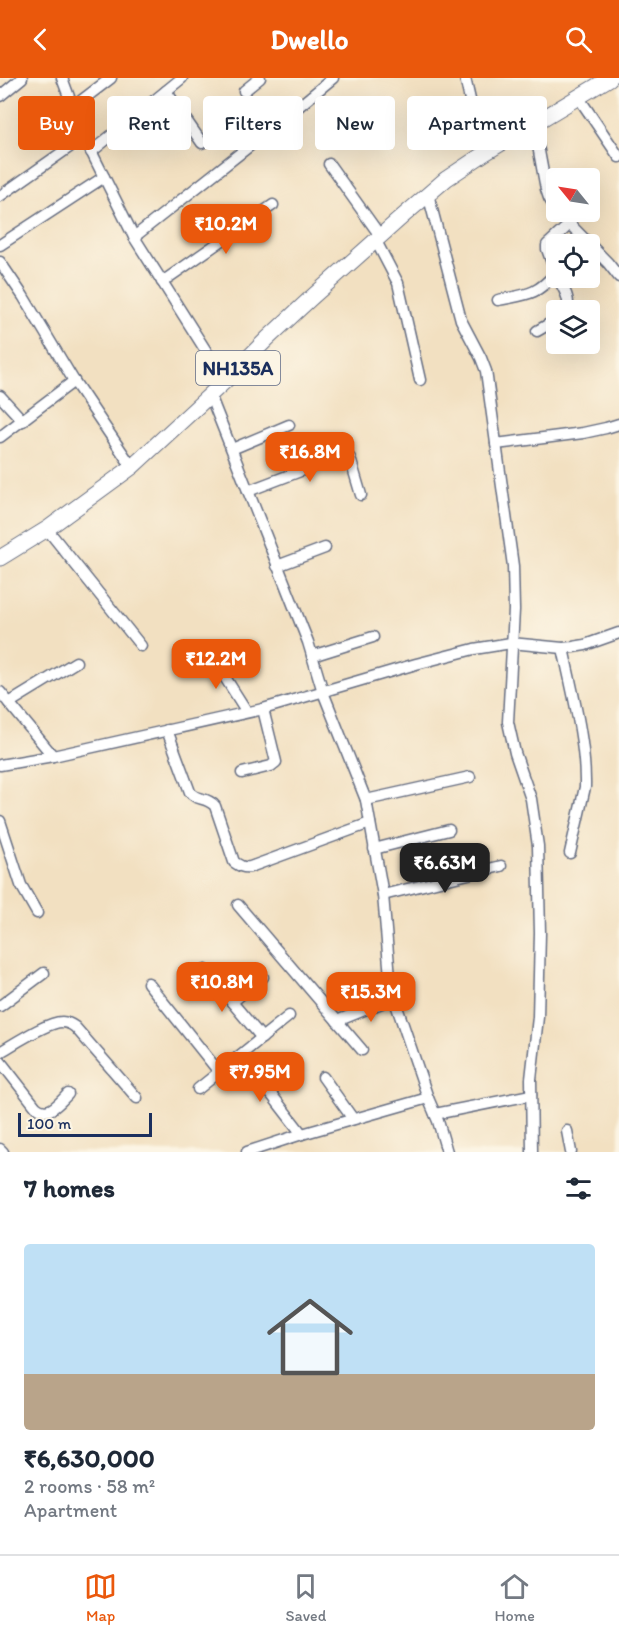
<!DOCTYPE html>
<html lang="en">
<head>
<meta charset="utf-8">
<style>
	body { margin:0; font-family:Itim,sans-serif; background:#f2f2f3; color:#1f2937; height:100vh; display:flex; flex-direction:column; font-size:22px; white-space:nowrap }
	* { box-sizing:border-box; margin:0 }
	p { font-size:20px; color:#747a83 }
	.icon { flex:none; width:33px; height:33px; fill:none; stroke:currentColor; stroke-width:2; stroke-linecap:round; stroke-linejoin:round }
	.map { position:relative; height:1074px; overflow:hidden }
	.sheet { display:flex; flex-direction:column; background:#fff; flex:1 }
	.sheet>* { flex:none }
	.top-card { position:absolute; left:18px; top:18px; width:584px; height:54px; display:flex; gap:12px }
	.needle { width:39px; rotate:300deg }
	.controls { position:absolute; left:546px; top:90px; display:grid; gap:12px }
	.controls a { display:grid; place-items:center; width:54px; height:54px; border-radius:6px; background:#fff; box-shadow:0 6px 24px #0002; font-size:30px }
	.scale { position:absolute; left:18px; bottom:15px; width:134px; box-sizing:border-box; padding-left:6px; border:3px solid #1b2f5e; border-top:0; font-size:16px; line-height:21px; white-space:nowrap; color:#1b2f5e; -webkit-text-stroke:4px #fcf5e5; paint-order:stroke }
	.price { position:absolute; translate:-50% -51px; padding:0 14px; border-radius:12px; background:#ea580c; color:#fff; font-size:20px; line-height:39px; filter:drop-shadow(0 2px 3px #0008) }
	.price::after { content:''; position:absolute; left:50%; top:36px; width:18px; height:14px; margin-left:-9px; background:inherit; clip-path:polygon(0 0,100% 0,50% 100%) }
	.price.active { background:#222; color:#fff }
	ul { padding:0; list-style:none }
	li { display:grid; align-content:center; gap:12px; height:318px; padding:0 24px }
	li+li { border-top:2px solid #e0e1e3 }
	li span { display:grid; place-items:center; height:186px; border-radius:6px; color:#555 }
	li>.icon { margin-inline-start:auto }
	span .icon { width:108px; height:108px; fill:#fffc; stroke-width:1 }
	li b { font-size:26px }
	h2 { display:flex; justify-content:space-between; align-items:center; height:72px; padding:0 24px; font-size:26px }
	.pill { padding:0 21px; border-radius:6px; background:#fff; box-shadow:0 6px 24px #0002; font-size:21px; line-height:54px }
	.pill.active { background:#ea580c; color:#fff }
	header { display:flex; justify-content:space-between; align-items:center; height:78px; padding:0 24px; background:#ea580c; color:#fff; font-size:27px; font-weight:700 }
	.menu { display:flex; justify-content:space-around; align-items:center; height:84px; border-top:2px solid #e0e1e3; background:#fff; font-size:16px; color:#747a83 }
	.menu a { display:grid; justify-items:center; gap:3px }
	.menu .active { color:#ea580c }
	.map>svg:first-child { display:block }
</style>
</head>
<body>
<header><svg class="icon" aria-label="back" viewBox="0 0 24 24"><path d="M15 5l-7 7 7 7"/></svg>Dwello<svg class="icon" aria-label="search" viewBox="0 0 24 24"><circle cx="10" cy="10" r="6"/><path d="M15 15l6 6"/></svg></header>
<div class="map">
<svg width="619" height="1074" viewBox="0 0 619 1074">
	<rect width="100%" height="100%" fill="#fcf5e5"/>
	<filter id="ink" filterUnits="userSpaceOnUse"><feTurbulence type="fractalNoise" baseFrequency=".0167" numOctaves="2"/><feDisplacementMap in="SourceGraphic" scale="12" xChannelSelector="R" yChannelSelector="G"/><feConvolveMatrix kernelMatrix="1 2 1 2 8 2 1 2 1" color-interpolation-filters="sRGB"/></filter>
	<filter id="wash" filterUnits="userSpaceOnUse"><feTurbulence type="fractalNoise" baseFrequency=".008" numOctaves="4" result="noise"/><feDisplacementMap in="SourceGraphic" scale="24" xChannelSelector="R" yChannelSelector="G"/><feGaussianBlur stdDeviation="1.35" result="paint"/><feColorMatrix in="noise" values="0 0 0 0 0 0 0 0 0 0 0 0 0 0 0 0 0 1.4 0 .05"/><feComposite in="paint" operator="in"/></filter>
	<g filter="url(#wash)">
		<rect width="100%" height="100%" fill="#f2e0c1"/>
	</g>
	<g filter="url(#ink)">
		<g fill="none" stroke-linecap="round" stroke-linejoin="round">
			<defs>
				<g id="minor">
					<polyline points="62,0 84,59 134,159 225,303"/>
					<polyline points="465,0 471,26 494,69"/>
					<polyline points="166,13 202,65"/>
					<polyline points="244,13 260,0"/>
					<polyline points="0,18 22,0"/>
					<polyline points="579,20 619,79"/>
					<polyline points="73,29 111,0"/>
					<polyline points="534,46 546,111 549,120 556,131"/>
					<polyline points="91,74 182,0"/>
					<polyline points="329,86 381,159"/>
					<polyline points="428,116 461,242 481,280 486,293 513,488 514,532 508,644 515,675 531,721 538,768 540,855 538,939 531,1001 532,1074"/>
					<polyline points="0,118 84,59"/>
					<polyline points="558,134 608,185 619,199"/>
					<polyline points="134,159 280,44 333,0"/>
					<polyline points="376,163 398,205 420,302"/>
					<polyline points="0,167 104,99"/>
					<polyline points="0,184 23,218 74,303 132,389"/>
					<polyline points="556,196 547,171 547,167 570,146"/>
					<path d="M 558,200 C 563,210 571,221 567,232"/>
					<polyline points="162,204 273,127"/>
					<path d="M 498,222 C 528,216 535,218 556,195"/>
					<polyline points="537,253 556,242"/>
					<polyline points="210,317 308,564 323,614 366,722 383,817 390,899 394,920 428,1020 438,1043 447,1074"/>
					<polyline points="0,318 23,343"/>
					<polyline points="0,359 74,303"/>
					<polyline points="496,366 583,355 606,350 619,346"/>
					<polyline points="232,371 289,347"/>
					<polyline points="248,413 345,376 350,380 361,417"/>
					<polyline points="47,451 141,568"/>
					<polyline points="277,488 325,470"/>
					<path d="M 563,570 C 572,613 586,665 585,709 L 570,775"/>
					<polyline points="209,574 247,634"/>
					<polyline points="312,578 373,559"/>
					<polyline points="0,614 53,678"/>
					<polyline points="9,625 76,584"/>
					<path d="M 167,652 L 190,714 C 196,723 206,718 215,728 L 234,784 C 240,788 243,790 250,789 L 370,745"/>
					<polyline points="0,687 53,678 263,631 416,586 474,571 511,565 563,570 573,569 585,567 619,555"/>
					<polyline points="242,695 271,688 276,684 263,631"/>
					<polyline points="366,722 470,699"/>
					<polyline points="0,743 21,807 37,835"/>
					<polyline points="374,771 449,752"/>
					<polyline points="383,817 501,788"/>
					<polyline points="238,827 362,972"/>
					<polyline points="205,892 262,960"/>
					<polyline points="148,905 219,994"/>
					<polyline points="232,924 263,899"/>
					<polyline points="0,928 44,895"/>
					<polyline points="337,943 394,920"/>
					<path d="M 0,974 C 14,966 47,944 62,944 C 67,944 71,946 75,949 L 137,1020"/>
					<polyline points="241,977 302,1056"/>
					<path d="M 0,983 L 36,1029 C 48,1040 59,1025 68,1016"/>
					<polyline points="323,999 353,1041"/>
					<polyline points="198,1011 289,938"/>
					<polyline points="435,1036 531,1017"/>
					<polyline points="567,1053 571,1074"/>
					<polyline points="0,1071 3,1074"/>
					<polyline points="247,1074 302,1056 428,1020"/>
				</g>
				<polyline id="highway" points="0,480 47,451 132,389 225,303 268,260 311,220 403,138 446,101 485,75 610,0"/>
			</defs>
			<!-- minor casing -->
			<use href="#minor" stroke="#666d81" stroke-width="13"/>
			<!-- highway casing -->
			<use href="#highway" stroke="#666d81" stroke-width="17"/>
			<!-- minor -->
			<use href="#minor" stroke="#fff" stroke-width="10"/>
			<!-- highway -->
			<use href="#highway" stroke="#fff" stroke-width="15"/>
		</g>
	</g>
	<g text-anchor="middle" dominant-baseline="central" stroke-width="5" stroke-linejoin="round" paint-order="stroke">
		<!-- shield labels -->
		<rect fill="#fcf5e5" stroke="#5e6a86" stroke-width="1.5" x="196" y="273" width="84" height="34" rx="4.5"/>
		<g font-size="20" font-weight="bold" fill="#1b2f5e">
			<text x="238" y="290">NH135A</text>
		</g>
	</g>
</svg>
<div class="controls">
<a><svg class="needle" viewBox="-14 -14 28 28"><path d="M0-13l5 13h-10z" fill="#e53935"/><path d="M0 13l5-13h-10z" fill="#747a83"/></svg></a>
<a><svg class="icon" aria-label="locate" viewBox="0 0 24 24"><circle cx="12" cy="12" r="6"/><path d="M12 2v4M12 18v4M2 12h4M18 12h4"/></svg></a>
<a><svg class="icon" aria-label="layers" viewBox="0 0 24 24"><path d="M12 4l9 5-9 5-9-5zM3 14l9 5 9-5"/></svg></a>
</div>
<div class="scale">100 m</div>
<b class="price" style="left:226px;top:177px">₹10.2M</b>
<b class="price" style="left:310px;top:405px">₹16.8M</b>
<b class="price" style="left:216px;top:612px">₹12.2M</b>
<b class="price active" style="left:445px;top:816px">₹6.63M</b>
<b class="price" style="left:222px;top:935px">₹10.8M</b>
<b class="price" style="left:371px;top:945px">₹15.3M</b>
<b class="price" style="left:260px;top:1025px">₹7.95M</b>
<div class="top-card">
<a class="pill active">Buy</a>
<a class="pill">Rent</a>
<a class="pill">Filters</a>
<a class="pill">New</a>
<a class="pill">Apartment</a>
</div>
</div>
<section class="sheet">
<h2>7 homes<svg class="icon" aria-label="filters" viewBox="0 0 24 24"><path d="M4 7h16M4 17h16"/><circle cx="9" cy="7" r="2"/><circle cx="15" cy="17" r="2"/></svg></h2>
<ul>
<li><span style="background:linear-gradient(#bfe0f5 70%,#b9a48a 0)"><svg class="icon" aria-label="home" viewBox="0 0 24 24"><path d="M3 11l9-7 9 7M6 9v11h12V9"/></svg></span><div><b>₹6,630,000</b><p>2 rooms · 58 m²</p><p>Apartment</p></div></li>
</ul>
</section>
<nav class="menu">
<a class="active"><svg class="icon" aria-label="map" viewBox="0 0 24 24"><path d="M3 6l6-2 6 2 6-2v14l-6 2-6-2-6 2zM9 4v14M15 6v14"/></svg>Map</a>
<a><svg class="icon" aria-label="saved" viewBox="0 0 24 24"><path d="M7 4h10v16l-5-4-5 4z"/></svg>Saved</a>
<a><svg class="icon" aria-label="home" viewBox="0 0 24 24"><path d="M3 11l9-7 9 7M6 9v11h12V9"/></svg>Home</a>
</nav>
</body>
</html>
